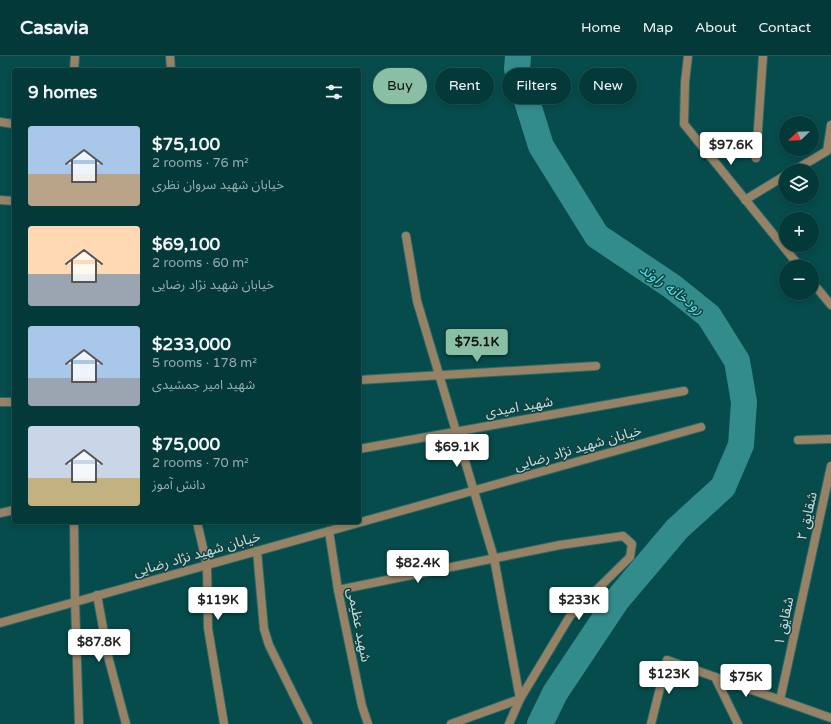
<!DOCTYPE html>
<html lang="en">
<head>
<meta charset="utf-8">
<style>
	body { margin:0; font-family:"Varela Round","Noto Sans Arabic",sans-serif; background:#0d4041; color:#f1f3f6; height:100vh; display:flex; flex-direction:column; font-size:15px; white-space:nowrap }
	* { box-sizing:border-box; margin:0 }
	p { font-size:13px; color:#97acae }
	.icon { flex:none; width:22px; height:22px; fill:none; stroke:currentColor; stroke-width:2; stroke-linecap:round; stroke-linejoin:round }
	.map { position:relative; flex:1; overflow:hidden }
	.panel { position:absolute; left:12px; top:12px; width:349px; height:456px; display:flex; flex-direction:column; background:#043939; border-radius:4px; box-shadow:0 2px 6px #0003,0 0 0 1px #255353 }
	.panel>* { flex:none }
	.top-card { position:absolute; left:373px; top:12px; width:380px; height:36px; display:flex; gap:8px }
	.needle { width:26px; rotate:247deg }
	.buttons { position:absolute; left:779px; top:60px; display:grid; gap:8px }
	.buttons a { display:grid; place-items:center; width:40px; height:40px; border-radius:50%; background:#043939; box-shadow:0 2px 6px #0003,0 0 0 1px #255353; font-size:20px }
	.price { position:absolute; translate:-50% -34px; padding:0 9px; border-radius:4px; background:#fff; color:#222; font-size:13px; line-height:26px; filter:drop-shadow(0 1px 2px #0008) }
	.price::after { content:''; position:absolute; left:50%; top:24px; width:12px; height:9px; margin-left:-6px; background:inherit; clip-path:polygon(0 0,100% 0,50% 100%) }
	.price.current { background:#8abfa5; color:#111 }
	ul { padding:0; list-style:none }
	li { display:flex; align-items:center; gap:12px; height:100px; padding:0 16px }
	li span { display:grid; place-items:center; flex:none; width:112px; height:80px; border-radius:4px; color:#555 }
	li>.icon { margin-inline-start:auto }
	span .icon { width:48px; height:48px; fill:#fffc; stroke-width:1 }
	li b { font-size:17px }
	h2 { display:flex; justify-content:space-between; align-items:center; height:48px; padding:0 16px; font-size:17px }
	.pill { padding:0 14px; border-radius:18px; background:#043939; box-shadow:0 2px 6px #0003,0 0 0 1px #255353; font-size:14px; line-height:36px }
	.pill.current { background:#8abfa5; color:#111 }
	header { display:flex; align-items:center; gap:24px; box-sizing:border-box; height:56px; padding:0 20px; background:#043939; border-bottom:1px solid #255353 }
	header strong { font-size:19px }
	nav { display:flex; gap:22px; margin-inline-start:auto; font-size:14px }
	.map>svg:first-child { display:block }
</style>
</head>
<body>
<header>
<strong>Casavia</strong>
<nav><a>Home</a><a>Map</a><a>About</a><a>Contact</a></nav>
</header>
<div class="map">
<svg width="831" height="668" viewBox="0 0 831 668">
	<rect width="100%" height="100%" fill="#064c4c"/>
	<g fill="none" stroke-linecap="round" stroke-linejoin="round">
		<!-- river -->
		<polyline stroke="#328c8c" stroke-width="26" points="518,0 517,13 541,90 597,180 673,231 709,260 737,305 744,346 741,389 723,431 677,473 617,544 555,637 540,668"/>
		<defs>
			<g id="street">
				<polyline points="170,0 171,14"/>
				<polyline points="688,0 685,26 684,68 800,211"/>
				<polyline points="74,14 75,0"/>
				<polyline points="0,66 14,68"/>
				<polyline points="756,102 763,0"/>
				<polyline points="793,115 827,95 831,69"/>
				<polyline points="0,144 14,145"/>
				<polyline points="745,144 786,119"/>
				<polyline points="406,180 417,245 494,502 520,643 451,668"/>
				<polyline points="812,226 831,249"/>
				<polyline points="359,324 596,310"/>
				<polyline points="0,346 14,346"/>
				<polyline points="798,384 831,383"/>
				<polyline points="359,393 684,335"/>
				<polyline points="0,457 14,454"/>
				<polyline points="74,466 75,546 79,668"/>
				<polyline points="197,466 207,509 208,572 224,668"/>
				<polyline points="329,475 338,534 362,650 368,668"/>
				<polyline points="257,495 264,573 269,589 308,668"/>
				<polyline points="338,534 560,489 623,480 632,488 630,501 570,560 520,643 509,668"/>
				<polyline points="97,539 109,604 126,668"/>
				<polyline points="0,567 701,371"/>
				<polyline points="715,621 738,668"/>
				<polyline points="780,644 831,410"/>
				<polyline points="651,668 667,604 831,662"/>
			</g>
		</defs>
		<!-- street casing -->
		<use href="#street" stroke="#286a6a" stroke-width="10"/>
		<!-- street -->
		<use href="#street" stroke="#978266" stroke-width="8"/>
	</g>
	<g text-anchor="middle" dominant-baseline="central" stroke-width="3" stroke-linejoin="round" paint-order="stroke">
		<!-- street labels -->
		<g font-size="14" fill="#b2e4e3" stroke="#1a3e3e">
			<text transform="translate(519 351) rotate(-10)">شهید امیدی</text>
			<text transform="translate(578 392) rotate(-16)">خیابان شهید نژاد رضایی</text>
			<text transform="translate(807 460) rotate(-77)">شقایق ۲</text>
			<text transform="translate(197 498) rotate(-16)">خیابان شهید نژاد رضایی</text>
			<text transform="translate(784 565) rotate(-78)">شقایق ۱</text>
			<text transform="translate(359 569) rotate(79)">شهید عظیمی</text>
		</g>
		<!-- water labels -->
		<g font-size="15" font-style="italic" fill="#3eeceb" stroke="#1a3e3e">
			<text transform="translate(672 233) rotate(36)">رودخانه راوند</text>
		</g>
	</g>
</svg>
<div class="buttons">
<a><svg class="needle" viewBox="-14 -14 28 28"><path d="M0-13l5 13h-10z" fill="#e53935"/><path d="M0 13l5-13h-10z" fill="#97acae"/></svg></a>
<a><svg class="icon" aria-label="layers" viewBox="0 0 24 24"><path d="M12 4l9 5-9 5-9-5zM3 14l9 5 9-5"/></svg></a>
<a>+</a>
<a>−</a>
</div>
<b class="price" style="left:731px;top:110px">$97.6K</b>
<b class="price current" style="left:477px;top:307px">$75.1K</b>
<b class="price" style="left:457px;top:412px">$69.1K</b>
<b class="price" style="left:418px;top:528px">$82.4K</b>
<b class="price" style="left:218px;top:565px">$119K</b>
<b class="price" style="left:579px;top:565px">$233K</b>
<b class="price" style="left:99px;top:607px">$87.8K</b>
<b class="price" style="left:669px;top:639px">$123K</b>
<b class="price" style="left:746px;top:642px">$75K</b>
<div class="top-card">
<a class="pill current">Buy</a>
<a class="pill">Rent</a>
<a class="pill">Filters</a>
<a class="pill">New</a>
</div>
<section class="panel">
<h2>9 homes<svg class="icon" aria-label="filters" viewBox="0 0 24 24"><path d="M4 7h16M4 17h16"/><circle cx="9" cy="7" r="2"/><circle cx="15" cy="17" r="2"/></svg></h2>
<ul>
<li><span style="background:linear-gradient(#a9c7e8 60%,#b9a48a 0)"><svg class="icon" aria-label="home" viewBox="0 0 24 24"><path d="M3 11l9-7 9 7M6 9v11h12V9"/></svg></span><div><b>$75,100</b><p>2 rooms · 76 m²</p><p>خیابان شهید سروان نظری</p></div></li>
<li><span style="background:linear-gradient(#ffd9b3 60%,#9aa5b1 0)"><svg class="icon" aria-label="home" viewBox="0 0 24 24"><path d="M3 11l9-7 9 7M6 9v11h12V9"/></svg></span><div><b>$69,100</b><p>2 rooms · 60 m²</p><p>خیابان شهید نژاد رضایی</p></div></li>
<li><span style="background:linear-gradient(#a9c7e8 65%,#9aa5b1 0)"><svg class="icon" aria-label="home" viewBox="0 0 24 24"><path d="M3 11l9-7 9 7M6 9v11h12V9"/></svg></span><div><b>$233,000</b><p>5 rooms · 178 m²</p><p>شهید امیر جمشیدی</p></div></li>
<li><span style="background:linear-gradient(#c9d6e8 65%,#c2b280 0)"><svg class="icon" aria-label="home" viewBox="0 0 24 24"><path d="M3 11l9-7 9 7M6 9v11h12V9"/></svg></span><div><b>$75,000</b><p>2 rooms · 70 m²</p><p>دانش آموز</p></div></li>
</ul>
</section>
</div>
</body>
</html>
